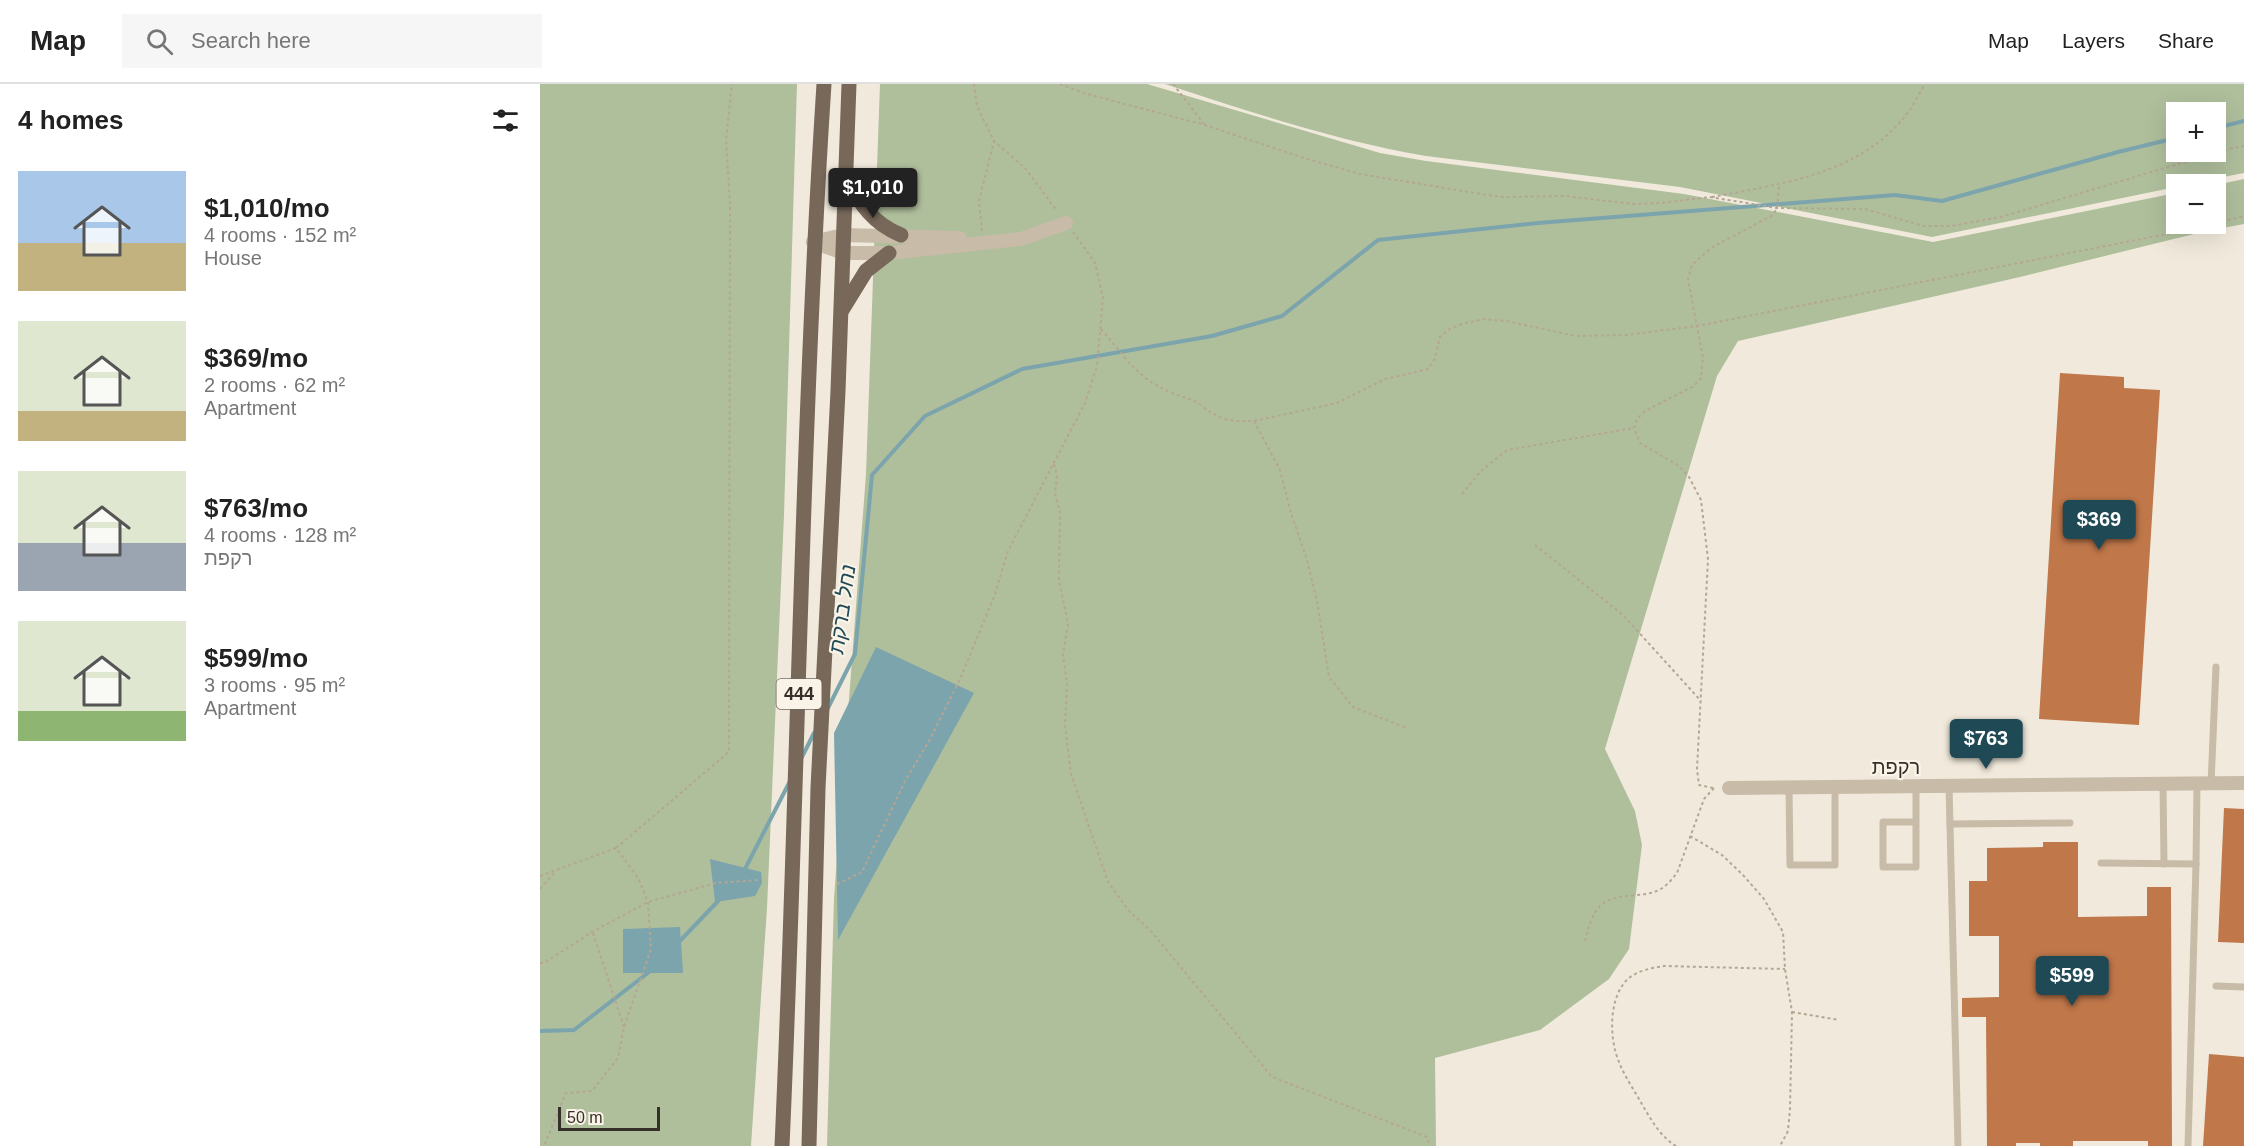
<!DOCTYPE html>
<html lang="en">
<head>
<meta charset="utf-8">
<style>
	body { margin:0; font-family:Helvetica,"Noto Sans Hebrew",sans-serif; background:#f6f6f6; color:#222; height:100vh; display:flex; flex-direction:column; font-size:22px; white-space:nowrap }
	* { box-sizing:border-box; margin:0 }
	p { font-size:20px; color:#767676 }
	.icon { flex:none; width:33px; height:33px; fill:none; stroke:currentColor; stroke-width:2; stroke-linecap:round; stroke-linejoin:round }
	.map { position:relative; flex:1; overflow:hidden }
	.details { display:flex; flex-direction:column; background:#fff; width:540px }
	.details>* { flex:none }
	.tools { position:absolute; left:1626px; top:18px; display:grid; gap:12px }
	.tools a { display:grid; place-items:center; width:60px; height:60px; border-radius:0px; background:#fff; box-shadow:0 6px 24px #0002; font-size:30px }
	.scale { position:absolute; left:18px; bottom:15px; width:102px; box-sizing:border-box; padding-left:6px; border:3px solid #362e28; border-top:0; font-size:16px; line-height:21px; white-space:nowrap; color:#362e28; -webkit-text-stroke:4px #f9f3e8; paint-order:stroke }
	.price { position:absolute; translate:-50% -51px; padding:0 14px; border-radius:6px; background:#1f4a55; color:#fff; font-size:20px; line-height:39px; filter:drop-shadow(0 2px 3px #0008) }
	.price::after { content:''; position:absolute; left:50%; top:36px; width:18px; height:14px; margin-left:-9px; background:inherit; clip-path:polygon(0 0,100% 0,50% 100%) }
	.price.current { background:#222; color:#fff }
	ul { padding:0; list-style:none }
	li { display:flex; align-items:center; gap:18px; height:150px; padding:0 18px }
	li span { display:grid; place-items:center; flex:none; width:168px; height:120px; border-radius:0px; color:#555 }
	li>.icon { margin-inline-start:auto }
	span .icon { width:72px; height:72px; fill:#fffc; stroke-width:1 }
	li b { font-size:26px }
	h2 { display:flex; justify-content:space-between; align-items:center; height:72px; padding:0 18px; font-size:26px }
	header { display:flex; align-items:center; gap:36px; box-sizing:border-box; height:84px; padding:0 30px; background:#fff; border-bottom:2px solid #e0e0e0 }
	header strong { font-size:28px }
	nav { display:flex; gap:33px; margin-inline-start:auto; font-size:21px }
	.search { width:420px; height:54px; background:#f6f6f6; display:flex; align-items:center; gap:15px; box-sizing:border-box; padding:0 21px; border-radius:0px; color:#767676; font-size:22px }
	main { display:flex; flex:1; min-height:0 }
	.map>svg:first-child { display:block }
</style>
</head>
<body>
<header>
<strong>Map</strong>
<div class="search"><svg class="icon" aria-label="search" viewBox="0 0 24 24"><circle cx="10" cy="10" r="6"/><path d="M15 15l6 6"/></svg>Search here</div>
<nav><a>Map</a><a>Layers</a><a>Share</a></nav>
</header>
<main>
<section class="details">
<h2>4 homes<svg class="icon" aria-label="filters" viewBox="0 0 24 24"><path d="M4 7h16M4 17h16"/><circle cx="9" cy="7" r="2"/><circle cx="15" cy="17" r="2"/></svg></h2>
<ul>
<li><span style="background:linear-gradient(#a9c7e8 60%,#c2b280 0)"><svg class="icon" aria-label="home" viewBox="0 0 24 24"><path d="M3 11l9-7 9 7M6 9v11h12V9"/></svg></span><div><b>$1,010/mo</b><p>4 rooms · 152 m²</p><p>House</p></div></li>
<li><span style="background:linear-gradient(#dfe7d0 75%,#c2b280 0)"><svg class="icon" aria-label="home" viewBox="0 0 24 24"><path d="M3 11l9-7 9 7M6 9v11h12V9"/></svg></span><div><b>$369/mo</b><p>2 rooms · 62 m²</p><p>Apartment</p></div></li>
<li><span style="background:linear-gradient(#dfe7d0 60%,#9aa5b1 0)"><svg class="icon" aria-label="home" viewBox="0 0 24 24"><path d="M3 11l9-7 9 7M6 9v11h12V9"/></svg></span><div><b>$763/mo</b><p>4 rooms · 128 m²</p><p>רקפת</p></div></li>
<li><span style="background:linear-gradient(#dfe7d0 75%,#8fb573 0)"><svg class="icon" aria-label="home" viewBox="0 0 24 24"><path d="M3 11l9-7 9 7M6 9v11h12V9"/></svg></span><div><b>$599/mo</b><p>3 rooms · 95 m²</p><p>Apartment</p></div></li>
</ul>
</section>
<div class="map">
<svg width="1704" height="1062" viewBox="0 0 1704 1062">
	<rect width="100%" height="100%" fill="#f1eadc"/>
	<!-- green -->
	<g fill="#afbf9c" fill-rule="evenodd">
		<polygon points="0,0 257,0 244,431 227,824 211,1062 0,1062"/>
		<polygon points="340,0 607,0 840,69 886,77 1144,110 1393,158 1636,109 1636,140 1676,140 1676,101 1704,95 1704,140 1666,147 1480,193 1198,257 1177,292 1065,665 1095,727 1102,761 1089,865 1069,895 1000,946 895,974 896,1062 287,1062 294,814 326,390"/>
		<path d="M 625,0 L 1704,0 L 1704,89 L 1646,100 L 1636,100 L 1636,103 L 1392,153 L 1140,103 L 886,72 C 797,57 710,28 625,0 ZM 1676,28 L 1676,68 L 1636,68 L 1636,28 Z"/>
	</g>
	<!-- water -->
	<g fill="#7ca4ad">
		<polygon points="336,563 434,609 298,856 294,649"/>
		<polygon points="170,775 221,788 222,799 215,812 175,818"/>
		<polygon points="140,843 143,889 83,889 83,845"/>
	</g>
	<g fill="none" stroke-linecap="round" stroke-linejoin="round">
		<!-- stream -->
		<g stroke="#7ca4ad" stroke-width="4">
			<polyline points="1676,44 1704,37"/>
			<polyline points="288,624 315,570 332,391 385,332 482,285 672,252 742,232 838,156 998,139 1355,111 1402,117 1578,68 1636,54"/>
			<polyline points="261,675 274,649"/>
			<polyline points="204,787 250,697"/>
			<polyline points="137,860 180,815"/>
			<polyline points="0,947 34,946 113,885"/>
		</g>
	</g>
	<!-- building -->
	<g fill="#c0774a">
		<polygon points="1520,289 1584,293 1584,304 1620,306 1599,641 1499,635"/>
		<polygon points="1684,724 1704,725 1704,859 1678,858"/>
		<polygon points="1503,758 1538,758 1538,833 1607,832 1607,803 1631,803 1632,1062 1608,1062 1608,1057 1533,1057 1533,1062 1500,1062 1500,1059 1476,1059 1476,1062 1447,1062 1446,933 1422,933 1422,914 1459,913 1459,852 1429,852 1429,797 1447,797 1447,764 1503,763"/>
		<polygon points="1669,970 1704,973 1704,1062 1663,1062"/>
	</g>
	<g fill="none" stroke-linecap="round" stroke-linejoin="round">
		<!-- path -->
		<g stroke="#b4a693" stroke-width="2" stroke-dasharray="3 3" stroke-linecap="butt">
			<polyline points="434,0 437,22 454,57 486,85 517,127"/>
			<polyline points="520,0 547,10 665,41 767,75 820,90 947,111 963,113 1025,112 1093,120 1121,119 1170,113 1237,124 1325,125 1384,142 1411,142 1461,133 1688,65 1704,62"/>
			<polyline points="633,0 664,40"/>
			<path d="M 1172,113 C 1241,100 1320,90 1366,31 C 1373,22 1379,10 1385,0"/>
			<polyline points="1676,139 1704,132"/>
			<polyline points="442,147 439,117 454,57"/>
			<polyline points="561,245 591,281 609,297 629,308 657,318 668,327 684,335 698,337 714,337 797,319 845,295 888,285 895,274 900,253 908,246 922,240 944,235 966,237 1036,252 1086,251 1157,242 1637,148 1673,140"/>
			<polyline points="714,337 740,386 751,429 767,476 777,517 789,593 813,623 867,644"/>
			<polyline points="514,380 517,391 515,410 520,427 519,496 528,540 523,571 527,599 525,642 531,690 568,798 589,827 609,845 732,993 887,1053 890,1062"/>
			<polyline points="922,410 941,387 967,366 1094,344"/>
			<polyline points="995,461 1083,531 1161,617"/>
			<polyline points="1173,704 1159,701 1157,685 1168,475 1161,416 1149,393 1139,382 1100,359 1094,344 1097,335 1105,327 1154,302 1161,294 1163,274 1148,195 1152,181 1171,164 1233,131 1237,124 1239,101"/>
			<polyline points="1150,752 1182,771 1203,791 1224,815 1243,848 1245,885 1252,928 1250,1025 1248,1047 1240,1062"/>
			<polyline points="76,764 189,668 190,118 186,57 192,0"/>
			<polyline points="0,792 76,764 98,794 108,818 111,865 84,943 78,974 52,1007 26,1009 4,1062"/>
			<polyline points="297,800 322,788 365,697 389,657 420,595 454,513 468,467 545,319 557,282 563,214 555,179 533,148"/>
			<polyline points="0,805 16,787"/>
			<polyline points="53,849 84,943"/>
			<path d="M 1045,857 C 1048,846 1051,831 1060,822 C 1076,807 1101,815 1119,806 C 1127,802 1132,795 1137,789 L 1164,715 L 1174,704"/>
			<polyline points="0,879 4,879 52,848 108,818 176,799 220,796"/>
			<polyline points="1252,928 1299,936"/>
			<path d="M 1136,1062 C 1119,1052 1109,1032 1099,1015 C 1092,1003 1084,991 1079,978 C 1069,955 1068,912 1089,894 C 1099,886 1112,884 1124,882 L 1245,885"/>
		</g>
		<!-- lane -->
		<g stroke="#c8bba8" stroke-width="7">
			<polyline points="1623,700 1624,780"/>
			<polyline points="1671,700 1676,583"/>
			<polyline points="1376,702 1376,783 1343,783 1343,738 1376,738"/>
			<polyline points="1409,702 1418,1062"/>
			<polyline points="1249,703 1250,781 1295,781 1295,703"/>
			<polyline points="1410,740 1530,739"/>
			<polyline points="1561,779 1656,780 1648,1062"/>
			<polyline points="1656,780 1657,700"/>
			<polyline points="1676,902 1704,903"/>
		</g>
		<!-- street -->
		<g stroke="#c8bba8" stroke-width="14">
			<polyline points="273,158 303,169 349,169 481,155 526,139"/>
			<polyline points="273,158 303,151 420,154"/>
			<polyline points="1189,704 1704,699"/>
		</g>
		<!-- primary -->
		<g stroke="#77685a" stroke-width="15">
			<path d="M 308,94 C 319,120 334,140 361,151"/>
			<polyline points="302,226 326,187 349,169"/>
			<path d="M 242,1062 C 258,708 261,353 284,0"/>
			<polyline points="269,1062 278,704 298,307 309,0"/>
		</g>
	</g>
	<g text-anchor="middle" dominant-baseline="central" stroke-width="4.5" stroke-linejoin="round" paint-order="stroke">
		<!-- shield labels -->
		<rect fill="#f9f3e8" stroke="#706962" stroke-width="1.5" x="236.5" y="595" width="45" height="30" rx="4.5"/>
		<g font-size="18" font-weight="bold" fill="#362e28">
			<text x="259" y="610">444</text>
		</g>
		<!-- street labels -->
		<g font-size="20" fill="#362e28" stroke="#f9f3e8">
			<text x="1356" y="683">רקפת</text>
		</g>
		<!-- water labels -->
		<g font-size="21" font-style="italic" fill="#1f4a55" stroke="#f9f3e8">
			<text transform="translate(302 525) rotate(-82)">נחל ברקת</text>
		</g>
	</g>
</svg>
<div class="tools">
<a>+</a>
<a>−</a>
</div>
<div class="scale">50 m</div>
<b class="price current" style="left:333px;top:135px">$1,010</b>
<b class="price" style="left:1559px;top:467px">$369</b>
<b class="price" style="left:1446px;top:686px">$763</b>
<b class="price" style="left:1532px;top:923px">$599</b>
</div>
</main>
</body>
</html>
